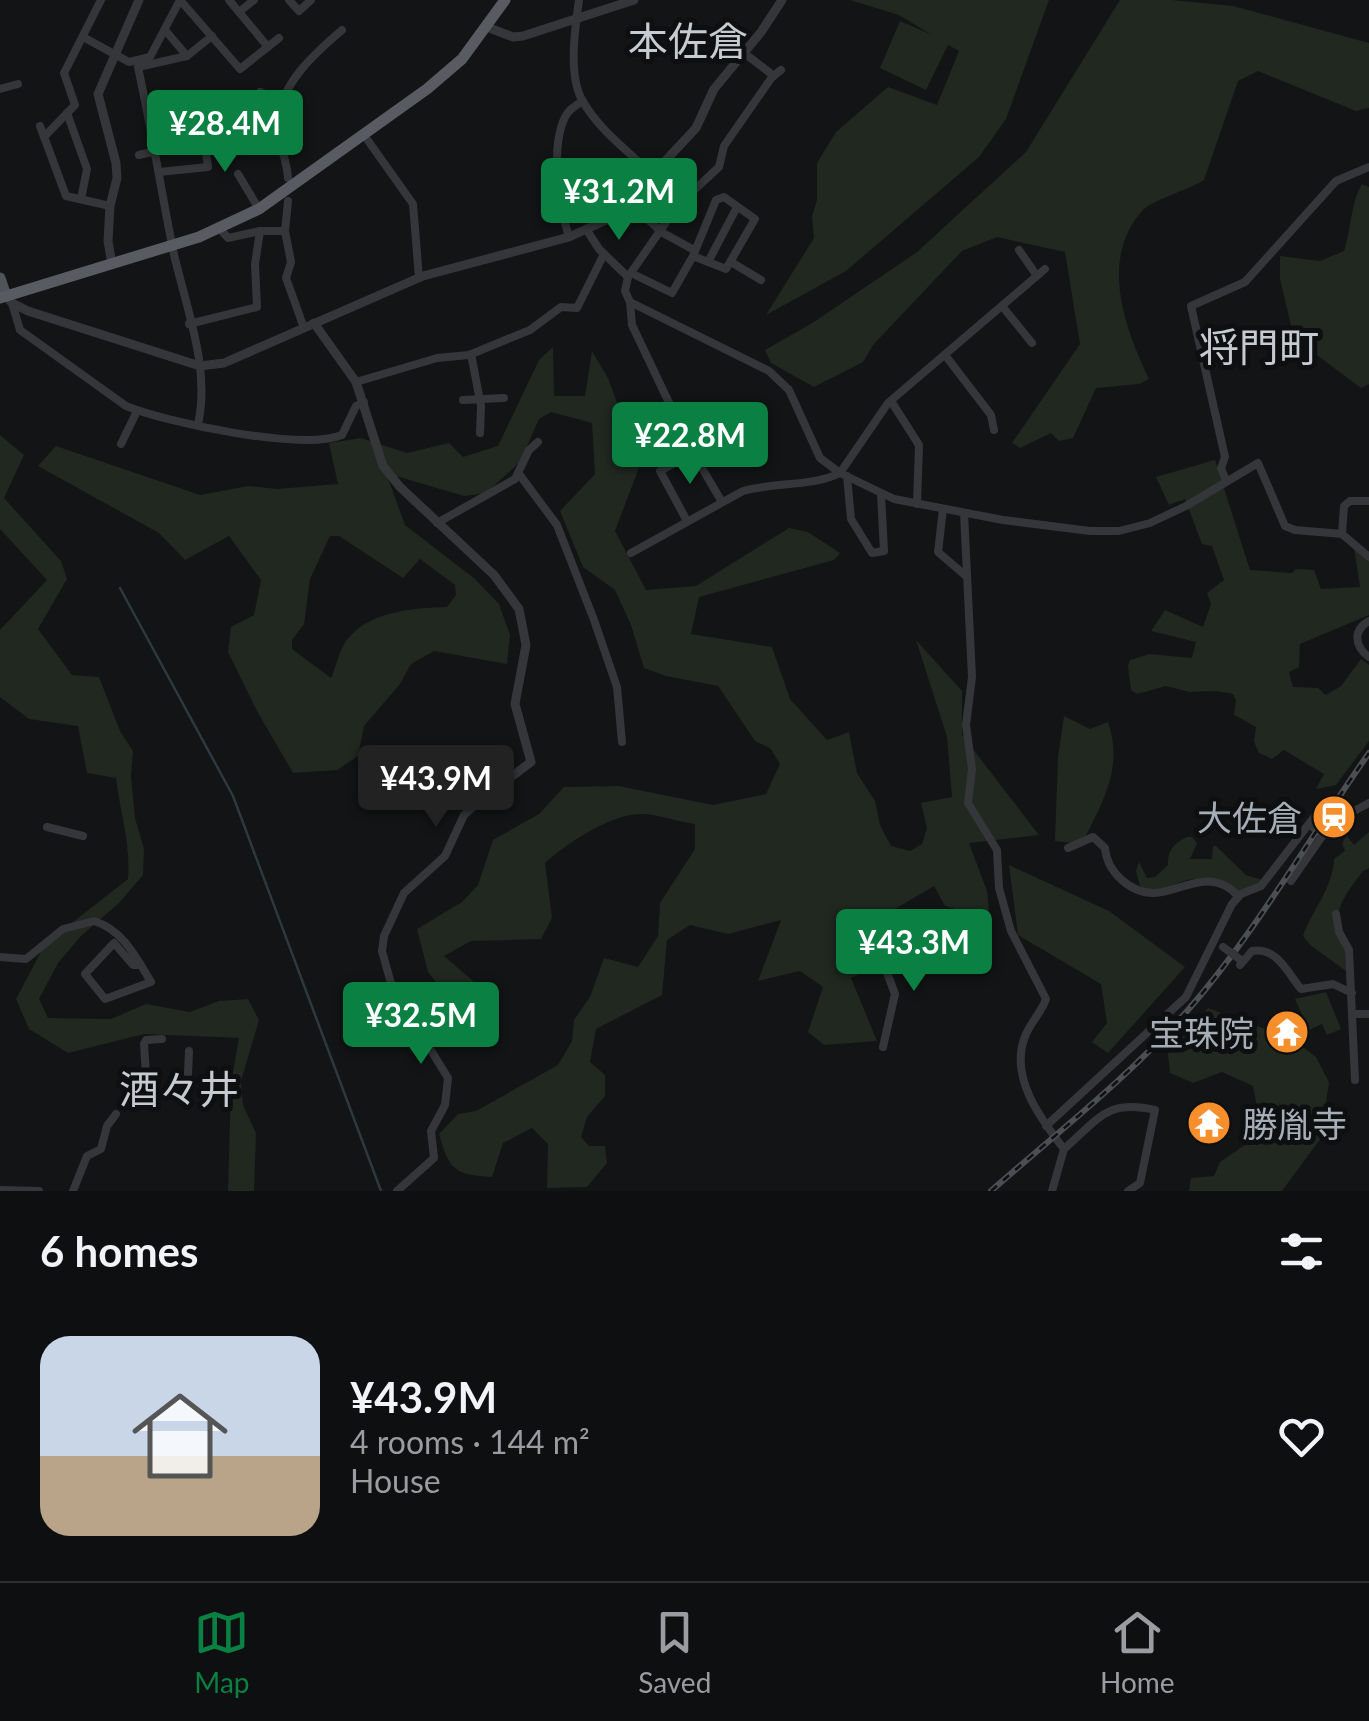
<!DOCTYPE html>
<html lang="en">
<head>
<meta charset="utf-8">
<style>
	body { margin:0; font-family:Lato,"Noto Sans JP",sans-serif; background:#1c1d1e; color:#f1f3f6; height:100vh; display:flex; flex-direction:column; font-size:38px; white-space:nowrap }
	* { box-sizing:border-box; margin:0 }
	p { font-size:32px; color:#9b9c9f }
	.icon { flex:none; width:55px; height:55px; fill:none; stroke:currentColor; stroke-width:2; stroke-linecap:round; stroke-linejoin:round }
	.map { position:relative; height:1191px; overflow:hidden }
	.panel { display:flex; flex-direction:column; background:#0e0f10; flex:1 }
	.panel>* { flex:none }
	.price { position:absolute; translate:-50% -85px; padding:0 22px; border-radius:10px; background:#0b8043; color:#fff; font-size:32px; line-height:65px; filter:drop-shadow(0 2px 5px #0008) }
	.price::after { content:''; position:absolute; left:50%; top:60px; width:30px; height:22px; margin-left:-15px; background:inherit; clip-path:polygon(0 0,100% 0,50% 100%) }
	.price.current { background:#222; color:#fff }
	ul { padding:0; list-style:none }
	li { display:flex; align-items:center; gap:30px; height:250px; padding:0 40px }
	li+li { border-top:2px solid #2e2f30 }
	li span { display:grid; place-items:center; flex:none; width:280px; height:200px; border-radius:30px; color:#555 }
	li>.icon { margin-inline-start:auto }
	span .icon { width:120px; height:120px; fill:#fffc; stroke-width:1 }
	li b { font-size:42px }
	h2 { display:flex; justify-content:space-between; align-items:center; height:120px; padding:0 40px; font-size:42px }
	.menu { display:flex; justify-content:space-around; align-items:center; height:140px; border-top:2px solid #2e2f30; background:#0e0f10; font-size:28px; color:#9b9c9f }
	.menu a { display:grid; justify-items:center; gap:5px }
	.menu .current { color:#0b8043 }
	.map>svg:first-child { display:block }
</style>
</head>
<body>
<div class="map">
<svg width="1369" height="1191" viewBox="0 0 1369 1191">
	<rect width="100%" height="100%" fill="#131415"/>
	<!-- green -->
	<g fill="#202820" fill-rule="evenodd">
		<polygon points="850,0 1049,0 1006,119 979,157 846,271 766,315 814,238 812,216 817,200 817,163 836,132 888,87 937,105 959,51 948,45 926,90 880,68 900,21 932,35 899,15"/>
		<path d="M 1120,0 L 1172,0 L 1233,6 L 1369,43 L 1369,108 L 1356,111 L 1258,71 L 1238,81 L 1204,180 C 1188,190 1152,200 1142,211 C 1099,260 1125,328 1149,379 L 1139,384 L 1096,388 L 1073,438 L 1059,441 L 1051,433 L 1020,448 L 1012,443 L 1080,344 L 1065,252 L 997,237 L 962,251 L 873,345 L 863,362 L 814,387 L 771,363 L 765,350 L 814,322 L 917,252 L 1026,152 Z"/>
		<path d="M 1362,184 L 1369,187 L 1369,384 L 1361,388 L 1294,338 L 1280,279 L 1280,256 L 1320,261 L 1344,251 C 1351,230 1351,202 1362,184 Z"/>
		<path d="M 553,347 L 554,396 L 585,396 L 592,351 L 608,378 L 640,465 L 615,531 L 646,590 L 696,586 L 789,528 L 808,532 L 840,553 L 834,560 L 699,597 L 691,634 L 772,647 L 790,699 L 827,740 L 849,732 L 857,773 L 875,801 L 880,825 L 891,846 L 910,851 L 922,844 L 927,828 L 921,803 L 952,797 L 947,737 L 916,640 L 962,691 L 962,735 L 1039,835 L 969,843 L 987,891 L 989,911 L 972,914 L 945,906 L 934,886 L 880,918 L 876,932 L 884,963 L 851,978 L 877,1041 L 824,1045 L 808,1032 L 823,987 L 800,971 L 758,981 L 781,920 L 728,934 L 690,925 L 667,940 L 662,995 L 596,1029 L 590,1062 L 605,1075 L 605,1096 L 587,1117 L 581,1137 L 589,1146 L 605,1146 L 607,1163 L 587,1187 L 547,1188 L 548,1144 L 532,1128 L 503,1143 L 492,1177 C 455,1175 449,1170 439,1134 L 458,1114 L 476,1111 L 558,1065 L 572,1041 L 574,1020 L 590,997 L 604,958 L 638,967 L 658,936 L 660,903 L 695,849 L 695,824 C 678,822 658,814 641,814 C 611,814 567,843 545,863 L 552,918 L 541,939 L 471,941 L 444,956 L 488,994 L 442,990 L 428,972 L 417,929 L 462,902 L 478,885 L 493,840 L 539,814 L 564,787 L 619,786 L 713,805 L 766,794 L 780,764 L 770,748 L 755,741 L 718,686 L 666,676 L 644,668 L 631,625 L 615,590 L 583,567 L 560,511 L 595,474 L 592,423 L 551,412 L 539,419 L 520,462 L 486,493 L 464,496 L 386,473 L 405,525 L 475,579 L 499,604 L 510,635 L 507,664 L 434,651 L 411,664 L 400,684 L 364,726 L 358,756 L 337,770 L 293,773 L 257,711 L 228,652 L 231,627 L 254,615 L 261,580 L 229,536 L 185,560 L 159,533 L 38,466 L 56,446 L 200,495 L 248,486 L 277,489 L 338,484 L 329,443 L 361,438 L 407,453 L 449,443 L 463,457 L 498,446 L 539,360 ZM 330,536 L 339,536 L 403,578 L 420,559 L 455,585 L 456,595 L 447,607 C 413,608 368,611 346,641 C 339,651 336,667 331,678 L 292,649 L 292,640 L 304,624 L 310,579 Z"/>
		<path d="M 0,435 L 24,455 L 4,498 L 61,561 L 67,579 L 38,629 L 72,675 L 99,677 L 120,731 L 133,751 L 131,776 L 135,818 L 144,849 L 143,875 L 119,903 L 81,936 L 58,963 L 39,999 L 48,1018 L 111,1019 L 146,1004 L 190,1012 L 219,1001 L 248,999 L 259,1020 L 241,1081 L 243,1105 L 256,1133 L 254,1191 L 228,1191 L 231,1083 L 239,1038 L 144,1034 L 68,1053 L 29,1029 L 16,999 L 45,944 L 128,879 C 131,845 120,812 116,778 L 87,773 L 78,726 L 29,719 L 0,697 L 0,630 L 47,580 L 0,529 Z"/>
		<polygon points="1215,460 1250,570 1292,573 1296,569 1314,570 1321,589 1360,587 1354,548 1369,558 1369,615 1300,644 1299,667 1289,672 1293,687 1318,688 1326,695 1341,686 1361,659 1369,665 1369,741 1336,785 1316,789 1324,774 1284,750 1272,759 1259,753 1254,742 1256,727 1234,715 1236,701 1233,694 1216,691 1189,692 1166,686 1137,694 1131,690 1128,666 1130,660 1150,654 1192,658 1196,642 1151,631 1165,610 1203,627 1211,604 1207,593 1224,580 1212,546 1202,544 1185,499 1169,505 1156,477"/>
		<path d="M 1064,716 L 1090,729 L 1108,722 C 1124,768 1102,803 1082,844 L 1055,841 L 1058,757 Z"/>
		<path d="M 1369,832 L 1369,868 L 1363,871 C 1319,927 1348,914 1346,971 L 1310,945 L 1303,936 C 1312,910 1333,888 1334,859 L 1345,851 L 1342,843 L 1347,836 L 1354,845 Z"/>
		<path d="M 1187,837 L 1192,837 L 1197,843 L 1190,859 L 1212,859 L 1213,846 L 1216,846 L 1246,875 L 1263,880 L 1241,892 C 1228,886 1209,878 1194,879 C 1175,880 1160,898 1140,886 L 1136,871 L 1139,862 L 1147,878 L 1155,877 L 1168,865 C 1167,851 1174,843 1187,837 Z"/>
		<polygon points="1009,865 1109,911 1185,967 1108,1053 1092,1042 1107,1023 1101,984 1018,935"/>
		<polygon points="1326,992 1341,1029 1327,1035 1322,1024 1309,1030 1295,999"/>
		<polygon points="1208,1008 1291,1038 1316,1057 1329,1082 1321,1138 1282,1191 1189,1191 1191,1178 1214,1176 1220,1162 1262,1133 1253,1086 1222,1072 1193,1083 1170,1073 1168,1053"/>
	</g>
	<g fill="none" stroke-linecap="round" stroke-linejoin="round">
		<!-- stream -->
		<polyline stroke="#2c393e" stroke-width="2.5" points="120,588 233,796 381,1191"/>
		<!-- minor -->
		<g stroke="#34363a" stroke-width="8">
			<polyline points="180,0 240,69 279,38"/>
			<polyline points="229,0 268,47"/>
			<polyline points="289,0 299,11 311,0"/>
			<path d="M 579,0 C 575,29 568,74 582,100 C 598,129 629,152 652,174"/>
			<polyline points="239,12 254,0"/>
			<polyline points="165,30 187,56"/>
			<polyline points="83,37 129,62 150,57 180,0"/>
			<polyline points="744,53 774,76"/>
			<polyline points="781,70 772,77 724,146 719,167 678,205 628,277 625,291 630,302 769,371 789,390 820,458 840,473 894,499 1003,520 1090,531 1119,531 1150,523 1186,506 1258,463 1285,526 1295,530 1342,534 1369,557"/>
			<polyline points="0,89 18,84"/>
			<polyline points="260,92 283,102"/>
			<polyline points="67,113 87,169 81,199"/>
			<polyline points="40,126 66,196 110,206"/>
			<polyline points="364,135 413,204 419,278"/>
			<polyline points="44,137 75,105 64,73 101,0"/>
			<polyline points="139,155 156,151"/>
			<polyline points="159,172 208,167 200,110"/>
			<polyline points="238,174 259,209"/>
			<path d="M 288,178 C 287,159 277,141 278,122 C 280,84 315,53 342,30"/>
			<polyline points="288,201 285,231 291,262 286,278 304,328"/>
			<polyline points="629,203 663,233 694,250"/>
			<polyline points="220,229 228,238 260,231 285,231"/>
			<polyline points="586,229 599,249 628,277"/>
			<path d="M 569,237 C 559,205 550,148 565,117 C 568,110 576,105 583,101"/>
			<polyline points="1019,250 1037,276"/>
			<polyline points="708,262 737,207"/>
			<polyline points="731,262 761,280"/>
			<polyline points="631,273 672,293 693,256 716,200 724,197 755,219 726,269 693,256"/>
			<polyline points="630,302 632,325 693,453 722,502"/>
			<path d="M 12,303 L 20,330 L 126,406 C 168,423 301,451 342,435 L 356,406 L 364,402"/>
			<polyline points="1002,306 1032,343"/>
			<polyline points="189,324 257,307 255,264 260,231"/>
			<polyline points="471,354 481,406 480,433"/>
			<polyline points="945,355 991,415 994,430"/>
			<polyline points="356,382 437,358 469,355 530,330 561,307 577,308 604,254"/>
			<polyline points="463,400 504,398"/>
			<polyline points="891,401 919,445 917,504"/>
			<path d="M 198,424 C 211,368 185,305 173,250 C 161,189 151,128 138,67 L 187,56 L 212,36"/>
			<polyline points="121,444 137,411"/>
			<polyline points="519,474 557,525 594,620 617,687 622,742"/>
			<polyline points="847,476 851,519 872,553 884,551 881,494"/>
			<polyline points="1226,481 1221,468 1225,457 1191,306 1245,282 1336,181 1369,167"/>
			<polyline points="943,509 938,552 966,576"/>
			<path d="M 964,513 L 972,677 L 966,725 L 972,769 L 968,803 L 997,850 L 999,888 L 1011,931 L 1046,999 C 1042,1011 1032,1021 1026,1034 C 1008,1075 1039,1117 1064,1149 L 1052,1191"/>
			<polyline points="687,521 660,471 693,453"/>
			<polyline points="437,523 515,479 529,450 538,442"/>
			<polyline points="1342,534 1344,506 1350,501 1369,501"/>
			<path d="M 631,553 L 743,491 C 774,482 812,487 840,473 L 888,403 L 1045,269"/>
			<path d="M 1369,621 C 1353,630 1354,646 1369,657"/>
			<polyline points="1310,825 1323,835 1343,817 1369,803"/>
			<polyline points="47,827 83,836"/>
			<path d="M 1068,848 L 1093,837 L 1105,848 C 1107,872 1130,893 1154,893 C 1181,892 1211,866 1238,896"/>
			<polyline points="1291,881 1323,835"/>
			<polyline points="1336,914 1339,932 1349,950 1355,1080"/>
			<polyline points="877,946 895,994 883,1047"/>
			<path d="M 0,957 L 26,959 L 63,929 L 94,921 C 123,930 136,957 151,982 L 105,999 L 85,974 L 114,943 L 133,965 L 141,965"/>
			<path d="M 1240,965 L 1252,951 C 1277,947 1287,972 1301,989 L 1333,984 L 1352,993"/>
			<polyline points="1353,1014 1369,1014"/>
			<polyline points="188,1074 189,1051"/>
			<polyline points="146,1075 144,1044 146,1040 162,1039"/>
			<polyline points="1046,1126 1186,997 1232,904 1241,894 1261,886 1315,816"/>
			<path d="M 1064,1149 C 1099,1119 1106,1099 1155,1110 L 1140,1183 L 1128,1191"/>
			<polyline points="0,1190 39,1191"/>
			<polyline points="73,1191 87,1156 101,1149 107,1126 116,1114"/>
			<polyline points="397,1191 434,1158 431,1131 445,1105 448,1078 392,987 382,951 384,936 404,893 445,856 464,815 490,793"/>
		</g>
		<!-- tertiary -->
		<g stroke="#34363a" stroke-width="9">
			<polyline points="487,27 513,37 523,36 634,0"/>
			<polyline points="112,264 108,241 110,206 117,178 116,163 98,94 139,0"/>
			<polyline points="6,296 12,303 28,311 200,366 224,363 423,276 569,237 613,217 696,128 714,89 761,32 782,0"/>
			<polyline points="314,323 356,382 383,466 400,487 494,575 519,609 526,645 515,704 531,762 490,793"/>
		</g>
		<!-- primary -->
		<polyline stroke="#505459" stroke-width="11" points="0,278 6,296"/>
		<!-- trunk -->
		<polyline stroke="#585c62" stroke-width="11" points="0,298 199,237 259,209 427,89 462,59 505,0"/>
		<defs>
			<path id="rail" d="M 991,1191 C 1058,1132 1129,1077 1188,1010 C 1257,931 1309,838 1369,753"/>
		</defs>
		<!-- rail casing -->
		<use href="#rail" stroke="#4b4f53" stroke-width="6"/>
		<!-- rail -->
		<use href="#rail" stroke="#0e0f10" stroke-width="2.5" stroke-dasharray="8" stroke-linecap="butt"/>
		<!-- minor-bridge -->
		<polyline stroke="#34363a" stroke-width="8" points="1223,947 1241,960"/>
	</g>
	<!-- icons -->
	<defs>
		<symbol id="station-disc" viewBox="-11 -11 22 22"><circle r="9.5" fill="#f68e2b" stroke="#0e0f10"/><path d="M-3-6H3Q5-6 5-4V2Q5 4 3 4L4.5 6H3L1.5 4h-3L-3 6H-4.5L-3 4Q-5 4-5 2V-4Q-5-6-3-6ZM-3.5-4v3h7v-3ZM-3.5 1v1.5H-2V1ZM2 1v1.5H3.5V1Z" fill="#fff"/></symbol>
		<symbol id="temple-disc" viewBox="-11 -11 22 22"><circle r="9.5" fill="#f68e2b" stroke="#0e0f10"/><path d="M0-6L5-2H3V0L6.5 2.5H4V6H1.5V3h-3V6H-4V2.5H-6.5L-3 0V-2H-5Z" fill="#fff"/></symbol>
	</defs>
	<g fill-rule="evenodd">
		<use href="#station-disc" x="1309" y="792" width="50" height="50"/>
		<use href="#temple-disc" x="1262" y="1007" width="50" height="50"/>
		<use href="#temple-disc" x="1184" y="1098" width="50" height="50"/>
	</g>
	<g text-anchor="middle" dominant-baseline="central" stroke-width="10" stroke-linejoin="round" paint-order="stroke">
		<!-- poi labels -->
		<g font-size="35" fill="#a5adb6" stroke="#0e0f10" text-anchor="end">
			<text x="1302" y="817">大佐倉</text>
			<text x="1254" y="1032">宝珠院</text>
			<text x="1242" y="1123" text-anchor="start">勝胤寺</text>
		</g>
		<!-- quarter labels -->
		<g font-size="40" fill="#c6cbd2" stroke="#0e0f10">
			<text x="688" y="41">本佐倉</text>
			<text x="1259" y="347">将門町</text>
			<text x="179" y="1089">酒々井</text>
		</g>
	</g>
</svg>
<b class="price" style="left:225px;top:175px">¥28.4M</b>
<b class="price" style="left:619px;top:243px">¥31.2M</b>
<b class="price" style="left:690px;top:487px">¥22.8M</b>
<b class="price current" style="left:436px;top:830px">¥43.9M</b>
<b class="price" style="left:914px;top:994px">¥43.3M</b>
<b class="price" style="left:421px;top:1067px">¥32.5M</b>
</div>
<section class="panel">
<h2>6 homes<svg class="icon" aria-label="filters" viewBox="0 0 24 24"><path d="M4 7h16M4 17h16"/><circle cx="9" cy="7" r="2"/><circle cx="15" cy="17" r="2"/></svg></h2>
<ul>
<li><span style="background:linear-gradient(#c9d6e8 60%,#b9a48a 0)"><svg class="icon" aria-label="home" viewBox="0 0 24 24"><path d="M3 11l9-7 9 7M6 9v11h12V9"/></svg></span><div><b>¥43.9M</b><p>4 rooms · 144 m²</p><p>House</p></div><svg class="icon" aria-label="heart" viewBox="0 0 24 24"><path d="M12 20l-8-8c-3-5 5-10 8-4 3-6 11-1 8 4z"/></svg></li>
</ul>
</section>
<nav class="menu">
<a class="current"><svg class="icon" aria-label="map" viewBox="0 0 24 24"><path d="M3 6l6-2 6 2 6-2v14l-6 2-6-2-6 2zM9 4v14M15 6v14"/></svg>Map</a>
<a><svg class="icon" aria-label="saved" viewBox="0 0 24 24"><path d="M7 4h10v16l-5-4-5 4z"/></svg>Saved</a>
<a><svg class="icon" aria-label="home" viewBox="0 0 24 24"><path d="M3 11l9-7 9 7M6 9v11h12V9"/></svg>Home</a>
</nav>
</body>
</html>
